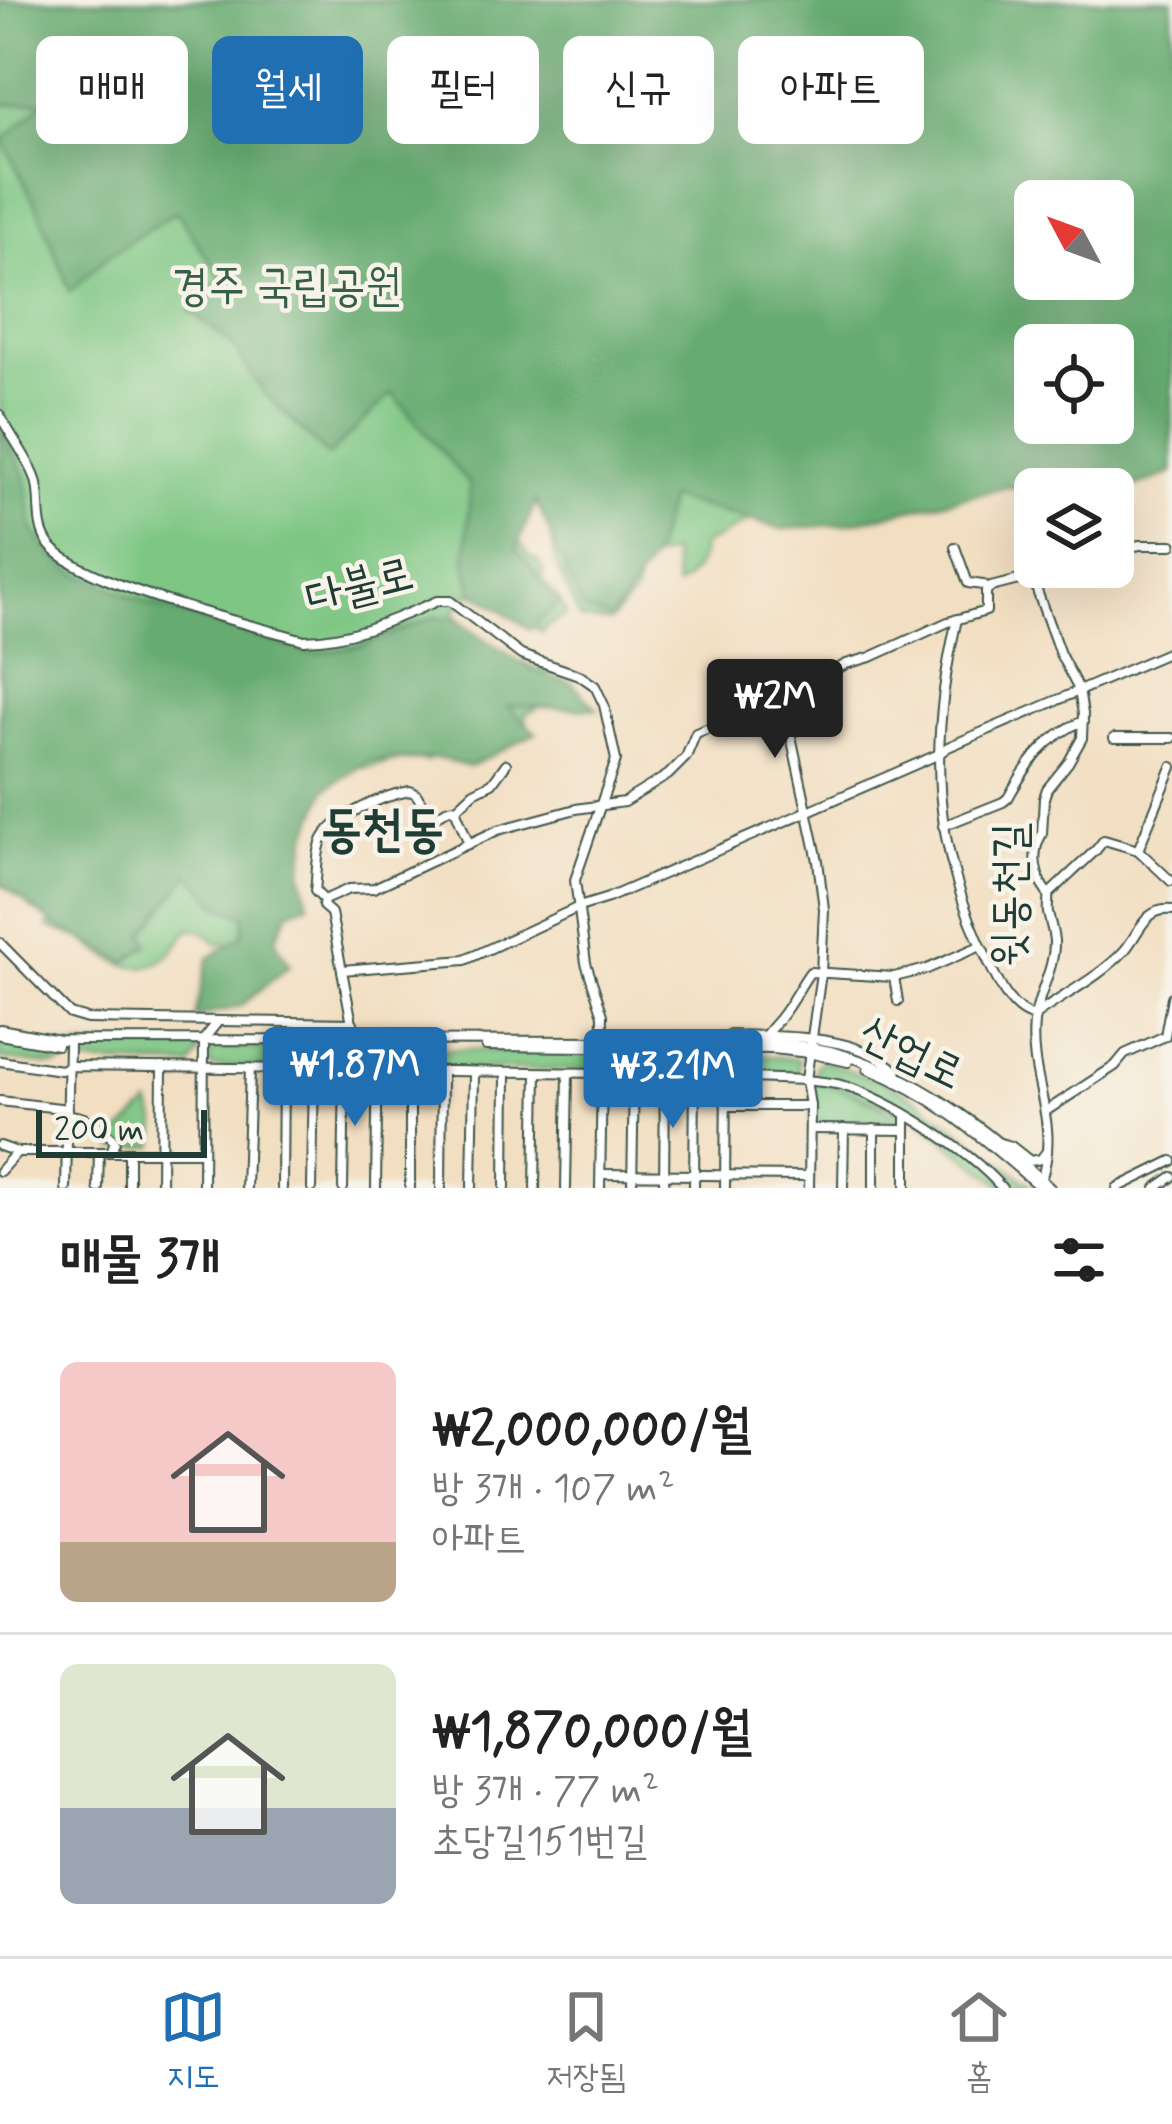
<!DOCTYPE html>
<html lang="ko">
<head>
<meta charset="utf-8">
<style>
	body { margin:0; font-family:Mynerve,"Poor Story",sans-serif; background:#f2f2f2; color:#222; height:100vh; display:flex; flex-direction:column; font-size:45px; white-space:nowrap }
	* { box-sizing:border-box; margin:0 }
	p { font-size:39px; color:#767676 }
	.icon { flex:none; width:66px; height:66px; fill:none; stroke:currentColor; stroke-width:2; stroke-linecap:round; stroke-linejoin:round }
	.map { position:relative; height:1188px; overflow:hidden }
	.sheet { display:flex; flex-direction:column; background:#fff; flex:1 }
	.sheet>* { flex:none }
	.hud { position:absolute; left:36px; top:36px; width:1101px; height:108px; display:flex; gap:24px }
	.needle { width:78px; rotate:311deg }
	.buttons { position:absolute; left:1014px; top:180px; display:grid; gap:24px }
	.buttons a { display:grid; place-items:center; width:120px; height:120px; border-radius:18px; background:#fff; box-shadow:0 12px 48px #0002; font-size:60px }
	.scale { position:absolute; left:36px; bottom:30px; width:171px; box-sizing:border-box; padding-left:12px; border:6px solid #1f3d34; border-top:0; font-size:33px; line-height:42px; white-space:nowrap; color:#1f3d34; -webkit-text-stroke:9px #f7f3e8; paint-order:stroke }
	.price { position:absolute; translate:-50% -102px; padding:0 27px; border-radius:12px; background:#1f6fb2; color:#fff; font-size:39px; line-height:78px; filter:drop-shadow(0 3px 6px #0008) }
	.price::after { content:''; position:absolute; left:50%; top:72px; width:36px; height:27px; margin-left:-18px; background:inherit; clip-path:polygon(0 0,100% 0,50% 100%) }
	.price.on { background:#222; color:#fff }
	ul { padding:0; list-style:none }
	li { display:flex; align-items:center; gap:36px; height:300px; padding:0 60px }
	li+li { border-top:3px solid #e0e0e0 }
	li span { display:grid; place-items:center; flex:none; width:336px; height:240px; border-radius:18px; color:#555 }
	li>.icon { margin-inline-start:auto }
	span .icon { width:144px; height:144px; fill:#fffc; stroke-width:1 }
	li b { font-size:51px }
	h2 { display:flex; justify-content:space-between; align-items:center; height:144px; padding:0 60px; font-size:51px }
	.tag { padding:0 42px; border-radius:18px; background:#fff; box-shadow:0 12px 48px #0002; font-size:42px; line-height:108px }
	.tag.on { background:#1f6fb2; color:#fff }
	.dock { display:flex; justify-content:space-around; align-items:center; height:168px; border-top:3px solid #e0e0e0; background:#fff; font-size:33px; color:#767676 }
	.dock a { display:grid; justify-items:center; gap:6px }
	.dock .on { color:#1f6fb2 }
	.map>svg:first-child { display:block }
</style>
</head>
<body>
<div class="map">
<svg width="1172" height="1188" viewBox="0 0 1172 1188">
	<rect width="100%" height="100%" fill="#f7f3e8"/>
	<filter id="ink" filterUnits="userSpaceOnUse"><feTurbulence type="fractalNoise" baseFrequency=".00833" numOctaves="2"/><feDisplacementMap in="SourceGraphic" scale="24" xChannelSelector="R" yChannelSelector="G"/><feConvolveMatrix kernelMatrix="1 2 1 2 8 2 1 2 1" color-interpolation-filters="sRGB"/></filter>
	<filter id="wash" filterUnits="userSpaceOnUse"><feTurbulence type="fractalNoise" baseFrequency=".004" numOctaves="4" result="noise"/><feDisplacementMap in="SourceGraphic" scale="48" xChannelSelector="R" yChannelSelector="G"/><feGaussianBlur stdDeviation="2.7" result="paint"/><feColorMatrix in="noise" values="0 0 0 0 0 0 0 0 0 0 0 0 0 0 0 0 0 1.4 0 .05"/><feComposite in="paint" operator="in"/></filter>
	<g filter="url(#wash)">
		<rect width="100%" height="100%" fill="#f2dec1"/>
		<!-- green -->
		<g fill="#7dc683" stroke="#4e825c" stroke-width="3" fill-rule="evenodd">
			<path d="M 0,0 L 1172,0 L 1172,427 L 771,508 L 719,538 L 703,544 C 703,562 691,578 676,587 L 671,552 L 654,558 L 650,546 L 632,579 L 637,582 L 635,593 L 610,622 L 580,619 L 555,560 L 551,529 L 531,493 L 514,533 L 531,558 L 537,560 L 543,571 L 542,582 L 560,601 L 566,614 C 558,623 550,621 541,632 C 516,611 502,597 469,594 L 453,613 C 486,644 503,659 548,671 L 550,694 L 534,711 L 525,713 L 527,722 L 518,736 L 439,750 L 428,761 C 418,761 405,759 395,761 C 369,765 370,775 344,759 L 318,765 L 281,906 L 232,947 L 224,942 L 218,945 C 209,935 202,928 189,929 C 181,938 174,953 164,959 C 136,979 106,956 84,941 C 74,934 59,931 48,927 L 53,917 L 33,910 L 22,895 L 0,881 ZM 1035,201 L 1113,201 L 1113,279 L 1035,279 ZM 1035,345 L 1113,345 L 1113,423 L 1035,423 Z"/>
			<polygon points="0,1037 65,1047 65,1063 55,1066 0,1059"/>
			<polygon points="75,1047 196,1047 200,1051 191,1066 77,1063 73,1061"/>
			<polygon points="211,1048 369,1048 370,1051 366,1067 212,1067 209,1063"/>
			<polygon points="383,1049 594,1051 596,1054 592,1070 383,1069 380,1065"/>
			<polygon points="608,1052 703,1053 716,1070 608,1071 606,1068"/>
			<polygon points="730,1052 799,1059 798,1075 730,1072 727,1068"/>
			<polygon points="824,1061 897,1087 921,1102 1030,1184 1031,1188 1006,1188 910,1113 814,1078 817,1064"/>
			<polygon points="812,1081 839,1088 898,1114 899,1121 811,1123"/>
			<polygon points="150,1104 157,1123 155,1146 115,1149 115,1138"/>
		</g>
		<!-- forest -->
		<g fill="#66ab71" stroke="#427452" stroke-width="3" fill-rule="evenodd">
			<path d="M 0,0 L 1172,0 L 1172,473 L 1113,495 L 1113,489 L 1035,490 L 1007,487 L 845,524 L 782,529 L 669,498 L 653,557 L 611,619 L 583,610 L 536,501 L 516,549 L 560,602 L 530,629 L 472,590 L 466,561 L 470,485 L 392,393 L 328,456 L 263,392 L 231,343 L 190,311 L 221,278 L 176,211 L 105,258 L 70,292 L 41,215 L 3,141 L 45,101 L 0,105 ZM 1035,201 L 1113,201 L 1113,279 L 1035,279 ZM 1035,345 L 1113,345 L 1113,423 L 1035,423 Z"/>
			<polygon points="0,428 25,474 33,530 48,551 72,571 144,602 314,654 364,645 434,617 453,618 535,672 572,683 597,709 508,706 536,733 469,767 437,758 369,761 326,789 307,837 302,873 309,903 288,912 275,940 290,965 241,1006 195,1018 208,959 243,935 245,916 219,906 190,874 144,933 149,944 126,962 53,923 0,883"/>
		</g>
	</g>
	<g filter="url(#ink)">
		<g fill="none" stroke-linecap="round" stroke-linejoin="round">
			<defs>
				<g id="minor">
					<path d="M 0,415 C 9,434 31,462 36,480 C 42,500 35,524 48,543 C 75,583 252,625 304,640 C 350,640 395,619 437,601 L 450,601 L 521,655 L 579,675 L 595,686 L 604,705 L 616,760 L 575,880 L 586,963 L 603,1015 L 600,1188"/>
					<polyline points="955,547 968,583 983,585 988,589"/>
					<polyline points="1113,550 1140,545 1172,545"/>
					<path d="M 1032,577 L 1060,654 L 1079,690 L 1083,714 L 1082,738 L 1068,763 L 1047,789 L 1044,798 L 1042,834 C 1032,850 1034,870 1043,887 C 1044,889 1047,892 1048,895 C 1049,901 1047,907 1048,913 C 1050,922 1053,931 1054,941 C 1055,969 1037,995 1034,1023 C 1028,1080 1061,1121 1041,1180"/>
					<path d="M 957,619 C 928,745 931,846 989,963 C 999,984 1011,1012 1035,1017"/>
					<polyline points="783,699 818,861 824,909 821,973 806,1080 810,1106 809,1188"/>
					<polyline points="1114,738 1172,738"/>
					<polyline points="455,809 469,844"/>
					<path d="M 943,826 L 1003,802 L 1008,798 C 1027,764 1046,736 1083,721"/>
					<polyline points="1138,850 1171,881"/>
					<polyline points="1048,895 1096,850 1104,840 1138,850 1172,767"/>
					<path d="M 324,900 L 315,891 C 317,877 316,857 321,843 C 330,817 385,795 410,791 L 416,794 L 432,819 L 446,810 L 458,807 L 474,792 L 492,783 L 506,764"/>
					<polyline points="0,943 70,1014 87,1019 353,1023"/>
					<polyline points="342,970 465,960 579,907 608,898 937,755 948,747 1172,651"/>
					<polyline points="894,977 898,1001"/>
					<path d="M 1037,1014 C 1065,994 1101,976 1124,951 C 1140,933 1144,907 1172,910"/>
					<path d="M 0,1029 L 59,1040 L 680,1041 C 730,1042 781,1039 830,1051 C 916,1073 986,1128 1050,1188"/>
					<polyline points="0,1035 57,1045"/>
					<path d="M 765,1036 C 769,1030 774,1025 779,1019 C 791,1005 799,987 810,972 L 894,977 L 927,969 L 980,946"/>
					<polyline points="355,1039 331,913 323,906 324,900 349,889 374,888 498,830 576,809 624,802 668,775 686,757 696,733 786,698 846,664 871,657 948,622 986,611 986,591 991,587 1070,567"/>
					<polyline points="276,1044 369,1044"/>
					<polyline points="486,1046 773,1049 809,1053 848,1062"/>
					<path d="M 0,1061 L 61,1070 L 70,1066 L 601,1073 L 806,1080 C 819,1082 832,1082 844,1086 C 892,1100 969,1150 1002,1188"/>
					<path d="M 868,1069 C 936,1095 987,1142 1041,1188"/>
					<polyline points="0,1101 68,1109"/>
					<polyline points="726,1106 810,1106"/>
					<polyline points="1046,1111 1115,1066 1125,1054 1165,1036 1172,997"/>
					<path d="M 68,1115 C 87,1115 102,1127 115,1141 L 111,1152"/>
					<polyline points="810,1129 906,1130"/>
					<polyline points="1000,1143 1011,1146 1030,1161 1041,1159 1047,1151"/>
					<polyline points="0,1146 17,1152 203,1152"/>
					<polyline points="0,1171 17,1152"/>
					<polyline points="601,1174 809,1176"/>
					<polyline points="66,1188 69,1045"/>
					<polyline points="98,1188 99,1152"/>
					<polyline points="129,1188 129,1152"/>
					<polyline points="161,1188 162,1067"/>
					<polyline points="203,1188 204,1039 216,1024"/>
					<polyline points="246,1188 250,1069"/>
					<polyline points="282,1188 283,1069"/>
					<polyline points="312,1188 314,1070"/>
					<polyline points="343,1188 345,1070"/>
					<polyline points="376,1188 378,1040"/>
					<polyline points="410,1188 410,1072"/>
					<polyline points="441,1188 442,1072"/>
					<polyline points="472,1188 474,1073"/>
					<polyline points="505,1188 506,1073"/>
					<polyline points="535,1188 537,1073"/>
					<polyline points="566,1188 568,1073"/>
					<polyline points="632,1188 634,1074"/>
					<polyline points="664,1188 665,1075"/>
					<polyline points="694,1188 695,1075"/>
					<path d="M 725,1188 L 726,1076 L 720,1042 L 730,1035 C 779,1036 861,1034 897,1072"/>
					<polyline points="843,1188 844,1129"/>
					<polyline points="874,1188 874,1129"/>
					<polyline points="906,1188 906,1115"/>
					<polyline points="1117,1188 1172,1161"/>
					<polyline points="1156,1188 1172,1177"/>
				</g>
			</defs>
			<!-- minor casing -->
			<use href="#minor" stroke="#3f5549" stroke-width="12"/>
			<!-- minor -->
			<use href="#minor" stroke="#fff" stroke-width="8"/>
		</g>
	</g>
	<g text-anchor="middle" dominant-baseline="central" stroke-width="9" stroke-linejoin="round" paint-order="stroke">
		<!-- park labels -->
		<g font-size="45" fill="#365f48" stroke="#f7f3e8">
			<text x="287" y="287">경주 국립공원</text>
		</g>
		<!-- street labels -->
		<g font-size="45" fill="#1f3d34" stroke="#f7f3e8">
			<text transform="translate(360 587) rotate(-14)">다불로</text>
			<text transform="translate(1011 895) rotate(-90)">윗동천길</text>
			<text transform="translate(911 1054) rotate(26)">산업로</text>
		</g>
		<!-- quarter labels -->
		<g font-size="51" font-weight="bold" fill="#1f3d34" stroke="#f7f3e8">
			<text x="382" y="831">동천동</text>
		</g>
	</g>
</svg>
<div class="buttons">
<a><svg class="needle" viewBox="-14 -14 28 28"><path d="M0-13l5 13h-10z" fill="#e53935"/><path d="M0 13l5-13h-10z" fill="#767676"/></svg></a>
<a><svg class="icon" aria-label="locate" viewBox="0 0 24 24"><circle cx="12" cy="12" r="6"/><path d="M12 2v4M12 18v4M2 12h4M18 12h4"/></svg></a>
<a><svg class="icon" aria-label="layers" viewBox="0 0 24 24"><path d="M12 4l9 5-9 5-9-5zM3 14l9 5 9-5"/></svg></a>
</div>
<div class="scale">200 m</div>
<b class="price on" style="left:775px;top:761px">₩2M</b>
<b class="price" style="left:355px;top:1129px">₩1.87M</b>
<b class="price" style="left:673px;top:1131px">₩3.21M</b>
<div class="hud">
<a class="tag">매매</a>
<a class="tag on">월세</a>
<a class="tag">필터</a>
<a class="tag">신규</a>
<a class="tag">아파트</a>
</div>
</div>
<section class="sheet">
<h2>매물 3개<svg class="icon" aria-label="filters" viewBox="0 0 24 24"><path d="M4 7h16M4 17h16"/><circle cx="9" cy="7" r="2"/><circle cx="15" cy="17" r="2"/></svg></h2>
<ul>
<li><span style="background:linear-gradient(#f6c9c9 75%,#b9a48a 0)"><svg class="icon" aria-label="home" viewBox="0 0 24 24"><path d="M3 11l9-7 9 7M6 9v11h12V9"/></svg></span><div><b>₩2,000,000/월</b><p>방 3개 · 107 m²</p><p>아파트</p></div></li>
<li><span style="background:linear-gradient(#dfe7d0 60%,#9aa5b1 0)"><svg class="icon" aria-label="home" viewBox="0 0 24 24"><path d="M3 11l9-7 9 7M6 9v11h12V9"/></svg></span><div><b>₩1,870,000/월</b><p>방 3개 · 77 m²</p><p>초당길151번길</p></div></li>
</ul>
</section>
<nav class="dock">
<a class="on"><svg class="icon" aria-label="map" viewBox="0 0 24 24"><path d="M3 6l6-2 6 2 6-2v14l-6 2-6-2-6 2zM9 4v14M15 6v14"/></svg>지도</a>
<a><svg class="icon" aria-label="saved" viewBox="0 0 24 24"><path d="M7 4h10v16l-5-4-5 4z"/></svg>저장됨</a>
<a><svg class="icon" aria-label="home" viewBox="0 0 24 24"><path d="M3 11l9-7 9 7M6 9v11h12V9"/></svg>홈</a>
</nav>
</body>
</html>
